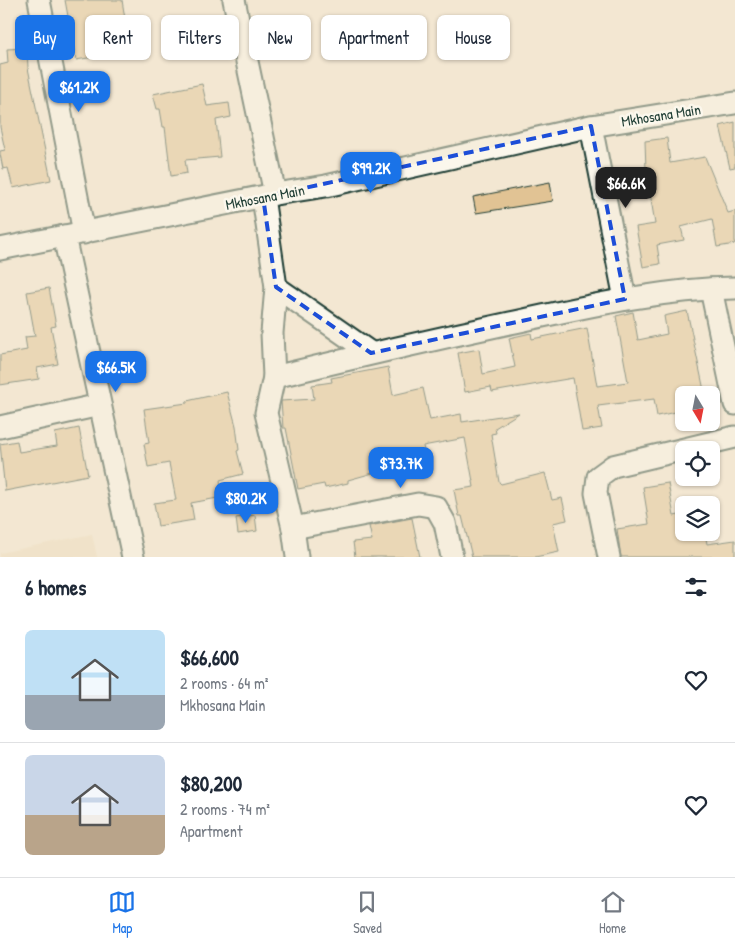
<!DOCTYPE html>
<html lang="en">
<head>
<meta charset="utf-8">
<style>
	body { margin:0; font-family:"Patrick Hand",sans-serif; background:#f6f6f7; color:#1f2937; height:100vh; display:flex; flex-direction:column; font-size:19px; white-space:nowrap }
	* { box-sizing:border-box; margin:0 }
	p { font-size:16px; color:#747a83 }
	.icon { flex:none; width:28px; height:28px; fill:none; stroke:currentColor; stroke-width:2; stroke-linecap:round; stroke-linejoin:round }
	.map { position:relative; height:557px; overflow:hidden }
	.side { display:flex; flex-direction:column; background:#fff; flex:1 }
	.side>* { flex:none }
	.banner { position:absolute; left:15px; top:15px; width:705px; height:45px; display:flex; gap:10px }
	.needle { width:32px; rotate:170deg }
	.tools { position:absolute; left:675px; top:386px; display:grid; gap:10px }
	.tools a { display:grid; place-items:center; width:45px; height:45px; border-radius:8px; background:#fff; box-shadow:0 1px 4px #0004; font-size:25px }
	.price { position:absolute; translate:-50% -42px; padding:0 11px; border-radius:10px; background:#1a73e8; color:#fff; font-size:16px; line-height:32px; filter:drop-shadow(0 1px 2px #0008) }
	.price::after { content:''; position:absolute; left:50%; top:30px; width:15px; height:11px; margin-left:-8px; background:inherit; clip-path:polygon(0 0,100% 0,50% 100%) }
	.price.current { background:#222; color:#fff }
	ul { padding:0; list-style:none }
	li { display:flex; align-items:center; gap:15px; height:125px; padding:0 25px }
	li+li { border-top:1px solid #e0e1e3 }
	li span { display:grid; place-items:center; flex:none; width:140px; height:100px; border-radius:8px; color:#555 }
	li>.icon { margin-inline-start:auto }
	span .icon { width:60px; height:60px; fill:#fffc; stroke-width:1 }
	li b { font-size:21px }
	h2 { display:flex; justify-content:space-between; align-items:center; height:60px; padding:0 25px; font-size:21px }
	.tag { padding:0 18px; border-radius:8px; background:#fff; box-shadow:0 1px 4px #0004; font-size:18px; line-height:45px }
	.tag.current { background:#1a73e8; color:#fff }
	.tabs { display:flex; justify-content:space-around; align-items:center; height:70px; border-top:1px solid #e0e1e3; background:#fff; font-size:14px; color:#747a83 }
	.tabs a { display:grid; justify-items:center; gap:2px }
	.tabs .current { color:#1a73e8 }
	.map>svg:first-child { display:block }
</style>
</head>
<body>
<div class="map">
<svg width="735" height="557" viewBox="0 0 735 557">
	<rect width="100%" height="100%" fill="#f3e7d2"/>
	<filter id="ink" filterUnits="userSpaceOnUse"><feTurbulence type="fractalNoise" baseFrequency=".02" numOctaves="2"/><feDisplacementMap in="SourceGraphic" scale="10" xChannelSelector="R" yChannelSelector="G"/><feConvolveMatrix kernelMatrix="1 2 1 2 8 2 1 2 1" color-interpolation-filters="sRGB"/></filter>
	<g filter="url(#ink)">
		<!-- built -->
		<polygon fill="#eedcbf" points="92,534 97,557 0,557 0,553"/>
		<!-- building -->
		<g fill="#e1c394" stroke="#1f3d34">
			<polygon points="65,0 122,0 130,51 76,60"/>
			<polygon points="27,48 28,68 51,180 13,188 8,168 3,169 0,154 0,151 5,150 0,127 0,65 8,63 7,49"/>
			<polygon points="202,84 207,106 229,103 231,117 216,120 220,157 185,160 187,173 171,176 165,127 163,127 160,109 157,109 153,94"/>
			<polygon points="735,122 735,167 730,168 720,126"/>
			<polygon points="667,138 670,163 705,157 728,213 735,211 735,244 717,247 712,219 681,227 684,240 657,245 660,264 643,267 636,227 655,224 650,193 636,194 633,171 646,170 645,141"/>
			<polygon points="550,182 553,201 476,213 473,197"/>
			<polygon points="49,288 56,326 51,327 58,364 37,368 39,379 0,385 0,355 27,350 25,337 35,336 27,292"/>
			<polygon points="687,311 705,395 684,395 684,409 680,411 657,416 654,399 598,406 602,428 582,431 573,378 492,392 491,387 465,392 458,353 479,349 483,374 515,367 509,338 531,333 532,339 587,328 597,386 628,382 616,316 633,312 638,340 667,334 664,316"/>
			<polygon points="388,367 393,395 423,388 430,420 461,414 462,422 519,413 495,428 496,433 491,434 499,482 501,484 545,473 552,500 562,498 567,520 553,523 559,552 535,557 472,557 462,516 459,516 454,490 474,487 465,438 423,446 428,469 413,472 411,464 373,471 373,473 348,480 348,483 325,488 324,484 298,489 286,428 283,428 281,401 314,399 312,385 332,382 331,378"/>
			<polygon points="227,392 236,426 239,450 237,451 243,474 220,480 223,497 191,503 194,520 158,526 154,503 176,500 169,463 148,467 144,444 149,443 144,409 187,403 187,401"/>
			<polygon points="79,428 88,475 5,491 0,444 17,441 19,452 57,446 55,433"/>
			<polygon points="668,483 674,516 684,514 684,532 705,532 707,544 735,540 735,557 621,557 617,529 649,524 643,487"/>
			<polygon points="255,515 257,531 238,534 236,518"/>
			<polygon points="412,518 420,557 355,557 353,542 372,540 369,526"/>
		</g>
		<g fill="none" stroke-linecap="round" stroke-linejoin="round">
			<defs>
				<g id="minor">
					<polyline points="39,0 84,233"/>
					<polyline points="234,0 275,194"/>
					<polyline points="591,126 625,299"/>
					<polyline points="263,197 276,287 272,333 274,377"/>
					<polyline points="64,236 133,557"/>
					<polyline points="0,249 275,194 326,186 591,126 735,103"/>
					<polyline points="276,287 371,353"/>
					<polyline points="711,289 735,404"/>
					<polyline points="0,427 100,405"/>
					<polyline points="293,528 418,504 436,507 445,523 452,557"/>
					<path d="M 297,557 L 293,528 L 266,413 L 274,377 C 352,358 431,340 510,323 C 584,307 659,289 735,288"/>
					<polyline points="609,557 596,493 598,477 613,466 735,437"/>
				</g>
			</defs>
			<!-- minor casing -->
			<use href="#minor" stroke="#1f3d34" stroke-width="25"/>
			<!-- minor -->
			<use href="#minor" stroke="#fbf7ec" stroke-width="21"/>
		</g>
	</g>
	<!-- marked area -->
	<path d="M0 0H735V557H0ZM 591,126 L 625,299 L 371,353 L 276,287 L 263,197 Z" fill="#f3e7d2" fill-opacity=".55" fill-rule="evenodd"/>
	<path fill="none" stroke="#1d4ed8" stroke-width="4" stroke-dasharray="10 6" stroke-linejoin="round" d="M 591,126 L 625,299 L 371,353 L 276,287 L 263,197 Z"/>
	<g text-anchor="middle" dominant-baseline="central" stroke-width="5" stroke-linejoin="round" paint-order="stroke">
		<!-- street labels -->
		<g font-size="15" fill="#1f3d34" stroke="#fbf7ec">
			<text transform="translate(661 115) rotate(-9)">Mkhosana Main</text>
			<text transform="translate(265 197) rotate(-11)">Mkhosana Main</text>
		</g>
	</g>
</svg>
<div class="tools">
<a><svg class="needle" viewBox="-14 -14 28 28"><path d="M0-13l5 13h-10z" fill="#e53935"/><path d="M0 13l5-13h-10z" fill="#747a83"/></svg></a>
<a><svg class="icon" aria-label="locate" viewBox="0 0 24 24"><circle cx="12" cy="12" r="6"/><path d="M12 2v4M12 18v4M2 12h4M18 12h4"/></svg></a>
<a><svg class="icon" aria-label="layers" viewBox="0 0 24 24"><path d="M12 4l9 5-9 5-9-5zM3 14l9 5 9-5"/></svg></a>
</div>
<b class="price" style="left:79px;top:113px">$61.2K</b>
<b class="price" style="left:371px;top:194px">$99.2K</b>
<b class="price current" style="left:626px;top:209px">$66.6K</b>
<b class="price" style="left:116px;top:393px">$66.5K</b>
<b class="price" style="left:401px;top:489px">$73.7K</b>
<b class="price" style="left:246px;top:524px">$80.2K</b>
<div class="banner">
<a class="tag current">Buy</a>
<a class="tag">Rent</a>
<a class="tag">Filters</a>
<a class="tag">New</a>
<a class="tag">Apartment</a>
<a class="tag">House</a>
</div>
</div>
<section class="side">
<h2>6 homes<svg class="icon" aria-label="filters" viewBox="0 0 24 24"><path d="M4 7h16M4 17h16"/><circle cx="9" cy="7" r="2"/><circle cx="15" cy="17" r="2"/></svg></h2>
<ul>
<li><span style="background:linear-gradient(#bfe0f5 65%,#9aa5b1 0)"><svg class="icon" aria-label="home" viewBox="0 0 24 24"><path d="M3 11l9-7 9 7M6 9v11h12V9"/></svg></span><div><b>$66,600</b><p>2 rooms · 64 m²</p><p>Mkhosana Main</p></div><svg class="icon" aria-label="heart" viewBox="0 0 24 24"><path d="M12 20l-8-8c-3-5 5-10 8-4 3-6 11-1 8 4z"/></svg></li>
<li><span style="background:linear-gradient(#c9d6e8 60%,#b9a48a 0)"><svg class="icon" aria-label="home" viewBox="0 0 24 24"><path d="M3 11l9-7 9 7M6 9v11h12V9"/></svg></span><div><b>$80,200</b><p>2 rooms · 74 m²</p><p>Apartment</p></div><svg class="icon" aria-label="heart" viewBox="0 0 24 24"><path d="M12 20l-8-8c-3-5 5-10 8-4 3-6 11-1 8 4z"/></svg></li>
</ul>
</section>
<nav class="tabs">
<a class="current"><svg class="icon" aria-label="map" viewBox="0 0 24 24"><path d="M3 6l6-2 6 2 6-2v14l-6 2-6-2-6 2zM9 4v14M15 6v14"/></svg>Map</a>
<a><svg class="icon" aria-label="saved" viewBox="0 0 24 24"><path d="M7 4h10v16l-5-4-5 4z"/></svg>Saved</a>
<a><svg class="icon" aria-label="home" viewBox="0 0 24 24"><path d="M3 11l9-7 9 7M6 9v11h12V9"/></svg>Home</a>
</nav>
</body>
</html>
